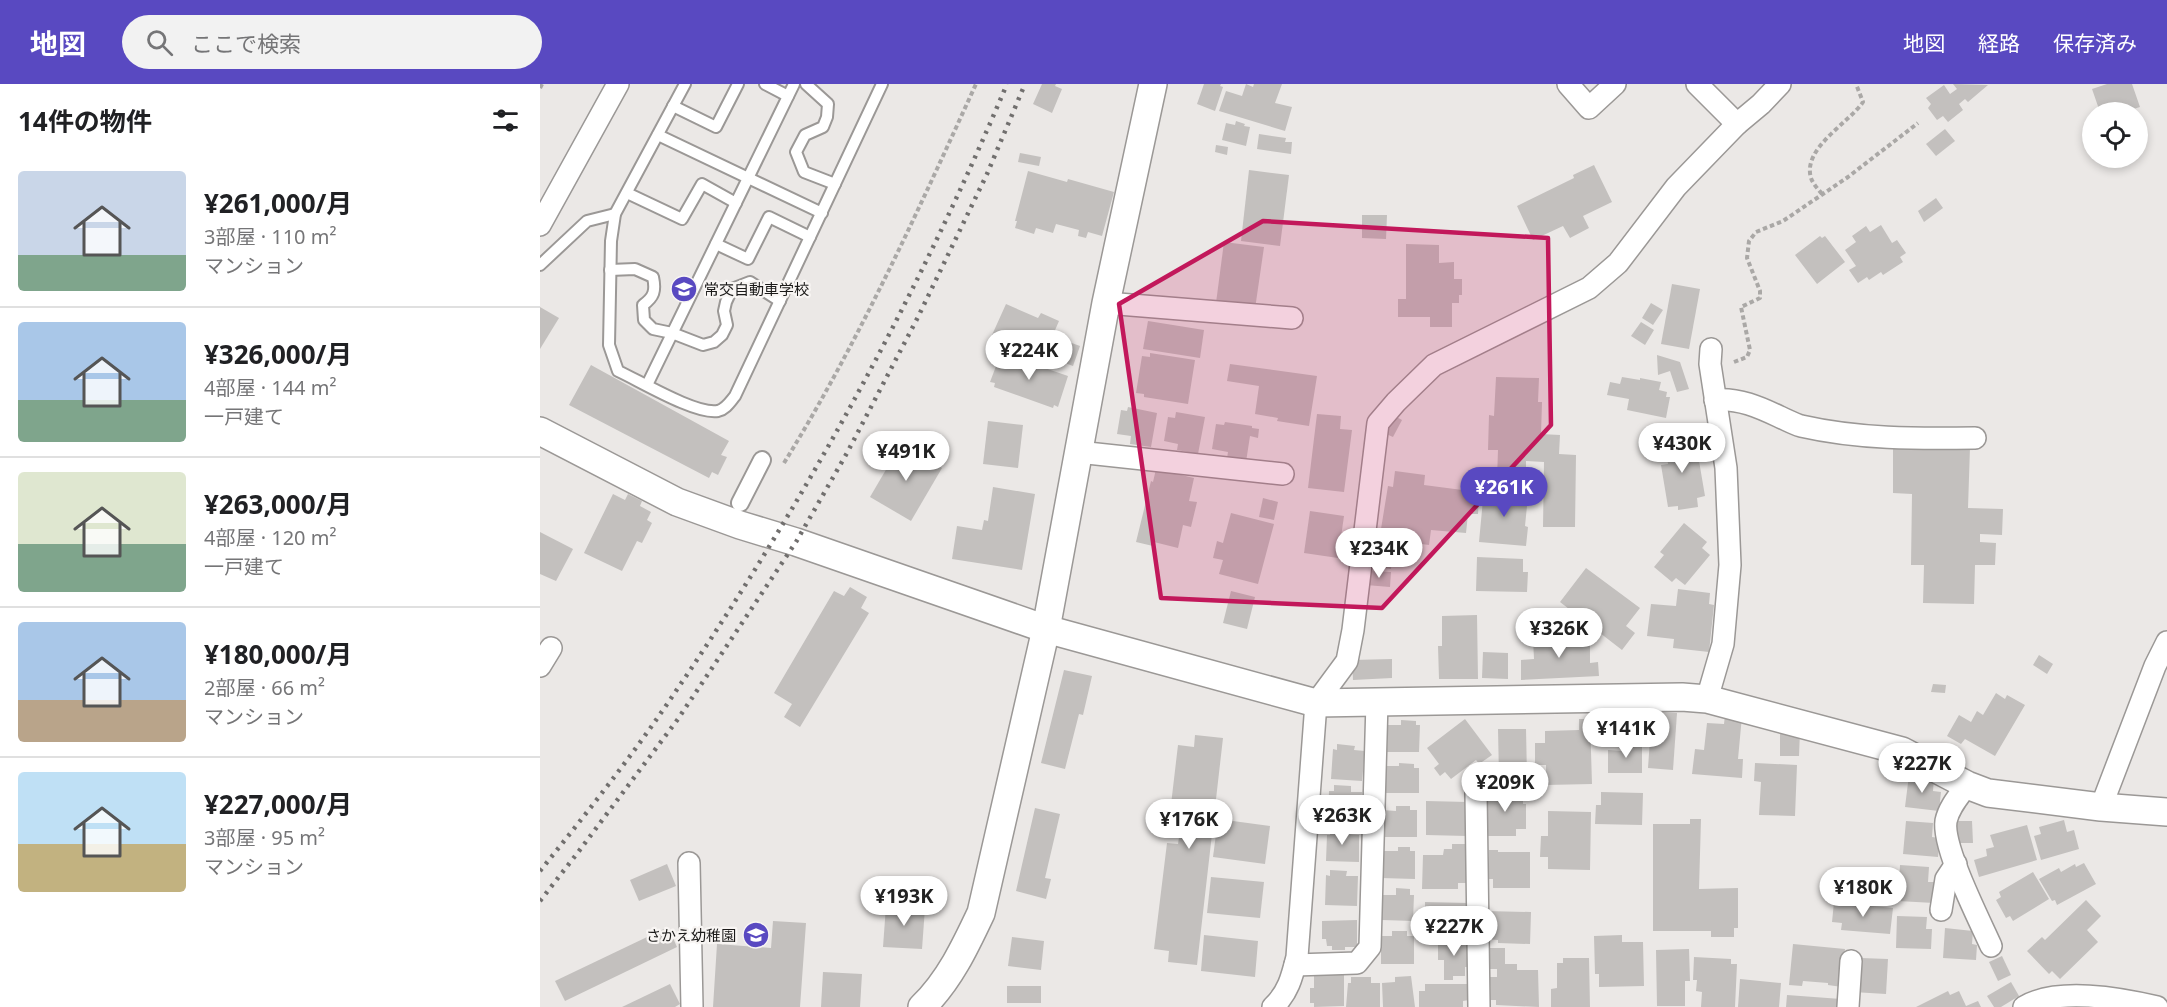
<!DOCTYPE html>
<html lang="ja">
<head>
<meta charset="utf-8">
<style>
	body { margin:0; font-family:"Noto Sans","Noto Sans JP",sans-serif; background:#f2f2f2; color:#202124; height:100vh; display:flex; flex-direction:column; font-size:22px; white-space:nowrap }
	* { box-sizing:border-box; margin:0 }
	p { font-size:20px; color:#757577 }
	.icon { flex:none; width:33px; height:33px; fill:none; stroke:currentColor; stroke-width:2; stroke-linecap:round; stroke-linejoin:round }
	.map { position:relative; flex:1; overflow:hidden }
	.panel { display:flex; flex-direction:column; background:#fff; width:540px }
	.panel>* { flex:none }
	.fabs { position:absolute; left:1542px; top:18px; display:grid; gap:12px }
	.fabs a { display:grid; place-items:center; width:66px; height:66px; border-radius:50%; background:#fff; box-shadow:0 3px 9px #0003; font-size:30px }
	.price { position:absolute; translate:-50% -51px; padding:0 14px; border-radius:21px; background:#fff; color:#222; font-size:20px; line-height:39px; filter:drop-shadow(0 2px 3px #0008) }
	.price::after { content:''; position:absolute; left:50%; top:36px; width:18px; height:14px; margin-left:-9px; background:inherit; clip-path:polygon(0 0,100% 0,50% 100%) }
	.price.current { background:#5949c1; color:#fff }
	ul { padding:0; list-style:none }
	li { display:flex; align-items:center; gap:18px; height:150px; padding:0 18px }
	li+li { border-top:2px solid #e0e0e0 }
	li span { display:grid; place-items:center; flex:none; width:168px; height:120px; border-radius:6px; color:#555 }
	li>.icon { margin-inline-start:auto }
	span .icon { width:72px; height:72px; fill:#fffc; stroke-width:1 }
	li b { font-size:26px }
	h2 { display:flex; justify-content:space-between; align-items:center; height:72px; padding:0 18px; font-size:26px }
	header { display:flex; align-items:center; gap:36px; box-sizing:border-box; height:84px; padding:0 30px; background:#5949c1; color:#fff }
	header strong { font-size:28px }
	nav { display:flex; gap:33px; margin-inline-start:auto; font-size:21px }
	.search { width:420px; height:54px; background:#f2f2f2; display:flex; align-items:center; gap:15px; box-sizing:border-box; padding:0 21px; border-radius:33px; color:#757577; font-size:22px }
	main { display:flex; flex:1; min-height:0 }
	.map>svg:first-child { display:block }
</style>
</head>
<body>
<header>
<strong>地図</strong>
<div class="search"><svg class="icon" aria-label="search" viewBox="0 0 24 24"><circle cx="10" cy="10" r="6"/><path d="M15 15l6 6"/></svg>ここで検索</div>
<nav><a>地図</a><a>経路</a><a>保存済み</a></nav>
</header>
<main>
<section class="panel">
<h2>14件の物件<svg class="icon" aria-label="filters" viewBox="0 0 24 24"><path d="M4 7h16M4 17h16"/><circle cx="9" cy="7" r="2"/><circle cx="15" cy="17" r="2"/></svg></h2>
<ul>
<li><span style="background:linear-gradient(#c9d6e8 70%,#7fa58c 0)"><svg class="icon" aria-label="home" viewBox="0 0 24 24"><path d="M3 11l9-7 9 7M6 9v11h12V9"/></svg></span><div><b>¥261,000/月</b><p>3部屋 · 110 m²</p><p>マンション</p></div></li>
<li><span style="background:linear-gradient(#a9c7e8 65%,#7fa58c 0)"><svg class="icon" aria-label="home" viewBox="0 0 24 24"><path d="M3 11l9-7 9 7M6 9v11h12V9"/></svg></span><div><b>¥326,000/月</b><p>4部屋 · 144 m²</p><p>一戸建て</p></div></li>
<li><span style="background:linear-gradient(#dfe7d0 60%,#7fa58c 0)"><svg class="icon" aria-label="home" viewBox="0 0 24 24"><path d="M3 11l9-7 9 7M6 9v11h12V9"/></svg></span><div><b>¥263,000/月</b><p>4部屋 · 120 m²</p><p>一戸建て</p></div></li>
<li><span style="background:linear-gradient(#a9c7e8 65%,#b9a48a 0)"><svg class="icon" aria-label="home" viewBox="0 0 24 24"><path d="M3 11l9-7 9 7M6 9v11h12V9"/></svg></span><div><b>¥180,000/月</b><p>2部屋 · 66 m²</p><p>マンション</p></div></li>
<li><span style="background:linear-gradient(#bfe0f5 60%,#c2b280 0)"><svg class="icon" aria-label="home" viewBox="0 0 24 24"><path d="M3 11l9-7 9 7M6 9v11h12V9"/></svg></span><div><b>¥227,000/月</b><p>3部屋 · 95 m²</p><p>マンション</p></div></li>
</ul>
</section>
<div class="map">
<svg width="1627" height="923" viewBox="0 0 1627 923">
	<rect width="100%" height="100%" fill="#ebe8e6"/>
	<!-- building -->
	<g fill="#c3c0be">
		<polygon points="502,0 516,0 515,2 522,5 512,29 493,20"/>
		<polygon points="664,0 681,0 680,2 683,3 675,27 657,20"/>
		<polygon points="706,0 713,3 714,0 742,0 735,19 752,23 745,47 679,27 686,7 702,12"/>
		<polygon points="1413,0 1448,1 1428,18 1425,15 1419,20 1423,26 1408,38 1403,32 1397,36 1388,24 1391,20 1386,14 1404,1 1410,10 1417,5"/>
		<polygon points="1567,0 1592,0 1600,23 1584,28 1560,28 1552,5"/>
		<polygon points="696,37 705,40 704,42 710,43 706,62 682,56 686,39 695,41"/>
		<polygon points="1405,45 1415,57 1396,72 1386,60"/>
		<polygon points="719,50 746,54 745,58 752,58 751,70 717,65"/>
		<polygon points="676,61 688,63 687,71 675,68"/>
		<polygon points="480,69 501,73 499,82 478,78"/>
		<polygon points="1054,81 1072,118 1043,132 1049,144 1030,154 1023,142 993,156 977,122 1034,94 1033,91"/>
		<polygon points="709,86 749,91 740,162 701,157"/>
		<polygon points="488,87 527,98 528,95 574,108 562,152 548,148 546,154 538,152 539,146 516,140 513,149 496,144 494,150 475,144 477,137 475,137"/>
		<polygon points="1396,114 1403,124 1384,138 1378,127"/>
		<polygon points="822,131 847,131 846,155 822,154"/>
		<polygon points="1341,141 1352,159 1357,156 1366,169 1360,173 1363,178 1343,191 1341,188 1329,196 1327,193 1318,199 1309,186 1316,182 1305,166 1316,158 1312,152 1326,142 1330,148"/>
		<polygon points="1280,152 1282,154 1285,152 1305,178 1277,200 1255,171"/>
		<polygon points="684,158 724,163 715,225 676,219"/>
		<polygon points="866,160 899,161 899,179 914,178 914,195 922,195 922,211 919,211 919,219 912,219 912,243 890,243 890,233 858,233 858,215 866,215"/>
		<polygon points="1132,200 1160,205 1149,265 1121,260"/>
		<polygon points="1111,219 1123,226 1113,241 1102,234"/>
		<polygon points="466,220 498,234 501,229 519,237 503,274 452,251"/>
		<polygon points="0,223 19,234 0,265"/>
		<polygon points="608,237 664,246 660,274 603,265"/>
		<polygon points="1101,238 1114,246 1105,261 1091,252"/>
		<polygon points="518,254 540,262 533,282 511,274"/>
		<polygon points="461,269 528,292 518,323 514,321 513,324 454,303 455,299 450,298"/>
		<polygon points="610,269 655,276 648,320 604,313 604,310 596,309 602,272 610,273"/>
		<polygon points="1117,271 1140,278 1149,305 1137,308 1130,287 1118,291"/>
		<polygon points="690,280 777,292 769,342 737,337 738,334 715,330 719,302 687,297"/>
		<polygon points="51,281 189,357 181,371 187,373 178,391 172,388 169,394 29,321"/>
		<polygon points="956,293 999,294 998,318 1002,318 1001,350 1020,351 1019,370 1036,371 1035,443 1003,443 1004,378 986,377 986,395 957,395 958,366 948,366 949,331 954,332"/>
		<polygon points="1082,293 1100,296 1100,294 1121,298 1119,306 1127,308 1126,313 1130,313 1126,334 1087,326 1089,315 1067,311 1070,298 1080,300"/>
		<polygon points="588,323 617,329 611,363 590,360 591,352 577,350 581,326 587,327"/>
		<polygon points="636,328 665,333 658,370 637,366 638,360 624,357 628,333 635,334"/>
		<polygon points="777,330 801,332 800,345 812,346 804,408 768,404"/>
		<polygon points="853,331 862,336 853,353 844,349"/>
		<polygon points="448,337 483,341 478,384 443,380"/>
		<polygon points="685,338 712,342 712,344 719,345 718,354 710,352 706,378 687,374 688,368 672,365 676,340 684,341"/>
		<polygon points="1143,348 1145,355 1151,355 1153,371 1158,371 1165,412 1157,414 1158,423 1138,426 1138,422 1128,423 1121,381 1128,380 1125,360 1132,359 1131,349"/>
		<polygon points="361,360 402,384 371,437 330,413"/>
		<polygon points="1353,362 1430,363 1428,424 1463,425 1462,451 1440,450 1440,458 1456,459 1455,481 1435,481 1434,520 1383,519 1384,481 1371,481 1372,410 1353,409"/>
		<polygon points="616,385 654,394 649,417 657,418 651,443 643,441 638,464 614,458 613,462 596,458 611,397 613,398"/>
		<polygon points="855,387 885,391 884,401 930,407 929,415 939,415 938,430 928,430 926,449 891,446 889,461 874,459 876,450 841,445 848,402 853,403"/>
		<polygon points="453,403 495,410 482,486 412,475 417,442 442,446 444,436 448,437"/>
		<polygon points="944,405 984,409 983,421 987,422 985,442 988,443 986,462 939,458"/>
		<polygon points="73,410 85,416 88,410 102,417 100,422 111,428 107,436 112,439 102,459 97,457 82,487 44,469"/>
		<polygon points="723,414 738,418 734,436 719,433"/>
		<polygon points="770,427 804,432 798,474 764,469"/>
		<polygon points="691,429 734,440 718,500 679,490 683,476 673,474 677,457 683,459"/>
		<polygon points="1144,439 1167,458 1162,464 1170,471 1145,501 1136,494 1132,498 1114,483 1124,471 1120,468"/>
		<polygon points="833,447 854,449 851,485 830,482"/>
		<polygon points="0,448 33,465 16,497 0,490"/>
		<polygon points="937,473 983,475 983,488 988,488 987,508 936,507"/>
		<polygon points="1046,484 1100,524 1086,542 1095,549 1082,566 1020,518"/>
		<polygon points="828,487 851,488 850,503 826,501"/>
		<polygon points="310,503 327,513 321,524 329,529 260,643 244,633 252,620 234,609 294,507 304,512"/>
		<polygon points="1138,505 1170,509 1169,520 1174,521 1169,568 1133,564 1134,555 1107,552 1111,520 1136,522"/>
		<polygon points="691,507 715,513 707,545 683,539"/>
		<polygon points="937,531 938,595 899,595 898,562 902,562 902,532"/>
		<polygon points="1011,549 1011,554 1040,552 1040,561 1050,561 1050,579 1058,578 1059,592 981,596 981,576 994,575 993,555 1001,555 1001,550"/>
		<polygon points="943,568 968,569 968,595 942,594"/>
		<polygon points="1499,571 1513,580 1507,590 1493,581"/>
		<polygon points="852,575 852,594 813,596 812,576"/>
		<polygon points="524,586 552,592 543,631 539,630 525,685 501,679"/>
		<polygon points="1393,600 1406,601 1405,609 1391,608"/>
		<polygon points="1456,609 1465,615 1467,611 1485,621 1455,672 1425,655 1421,660 1407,652 1419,631 1431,638 1437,627 1443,631"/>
		<polygon points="1112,627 1137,629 1133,686 1108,684"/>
		<polygon points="1185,631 1202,632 1198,675 1203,675 1202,694 1152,690 1155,665 1164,666 1167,639 1184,640"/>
		<polygon points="925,635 952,671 939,680 936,676 911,695 905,688 900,692 894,684 899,680 887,664"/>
		<polygon points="1039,635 1050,635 1052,700 1006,701 1006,681 995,681 995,659 1005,659 1005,647 1039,646"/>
		<polygon points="861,636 876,637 876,641 880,641 879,668 847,668 848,641 861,641"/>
		<polygon points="958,645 986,645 987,692 959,692"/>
		<polygon points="1240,647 1260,647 1259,672 1240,672"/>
		<polygon points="655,651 683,654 657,881 628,878 629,867 614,865 627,759 638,760 640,747 628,746 638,661 654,663"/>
		<polygon points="1082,659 1102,659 1102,689 1068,689 1068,666 1082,667"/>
		<polygon points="797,660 815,662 814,666 825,667 822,697 791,695 793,665 797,666"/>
		<polygon points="859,679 874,680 874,684 879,684 879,709 845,709 846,682 859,682"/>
		<polygon points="1215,679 1257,681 1255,732 1219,731 1221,698 1214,697"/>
		<polygon points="1369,691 1394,694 1393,707 1401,708 1399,727 1365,723"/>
		<polygon points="794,701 811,702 811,708 822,708 821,737 788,736 789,707 794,707"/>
		<polygon points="958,704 977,704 978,711 983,711 983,720 986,720 986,745 976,745 976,752 946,752 946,713 959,713"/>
		<polygon points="1061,708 1103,709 1102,741 1055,740 1056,721 1061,721"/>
		<polygon points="886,717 928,718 927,752 886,751"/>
		<polygon points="856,722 870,722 870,726 877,726 877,753 842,753 842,726 856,727"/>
		<polygon points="495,724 520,730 505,794 511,795 506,815 476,807"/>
		<polygon points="1008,727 1051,728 1050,786 1008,785 1008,773 1000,773 1001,752 1008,752"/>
		<polygon points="678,735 730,742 725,780 673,773"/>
		<polygon points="1150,735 1161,735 1159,805 1198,804 1198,844 1194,844 1194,853 1171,853 1171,847 1113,847 1113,740 1150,740"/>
		<polygon points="1524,736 1527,748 1534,746 1539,765 1501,776 1494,752 1501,750 1499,743"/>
		<polygon points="1366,737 1393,739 1392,753 1400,754 1398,773 1363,770"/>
		<polygon points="1417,737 1432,737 1433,759 1417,759"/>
		<polygon points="1487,741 1497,776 1439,793 1434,776 1447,772 1446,765 1454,763 1450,751"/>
		<polygon points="790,744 807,745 807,750 819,751 819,778 786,777 787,751 790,751"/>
		<polygon points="912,760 926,760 926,799 918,799 918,805 882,805 883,771 903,771 904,765 912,765"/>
		<polygon points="858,763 870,763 870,767 875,767 875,795 841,794 841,767 858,767"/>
		<polygon points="949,766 958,766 958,768 990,768 990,804 953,804 953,795 949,795"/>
		<polygon points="1544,779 1556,800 1517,821 1515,816 1512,817 1499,795 1519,784 1521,788 1535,780 1536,783"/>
		<polygon points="127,780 136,802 99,817 90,796"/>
		<polygon points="1360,781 1389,783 1388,798 1395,798 1394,819 1358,817"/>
		<polygon points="790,786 807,787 806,792 818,792 817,822 785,821 786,791 790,792"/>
		<polygon points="1493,788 1509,815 1473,837 1470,832 1466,834 1456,816 1461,813 1459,808"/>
		<polygon points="671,793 724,798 720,834 667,829"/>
		<polygon points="856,804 870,805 870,811 874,811 873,837 842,836 843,811 856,811"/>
		<polygon points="1546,816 1561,832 1547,846 1558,858 1520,895 1512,887 1509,890 1487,867 1502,853 1505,856"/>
		<polygon points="885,818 928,819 928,837 920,837 919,844 898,843 898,838 890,838 890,831 885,831"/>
		<polygon points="1294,818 1353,824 1350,850 1301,846 1302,839 1292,838"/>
		<polygon points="346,822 385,824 382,865 343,863"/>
		<polygon points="945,827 991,828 990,860 958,859 958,856 944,855"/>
		<polygon points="1357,832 1387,833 1386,845 1392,845 1391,865 1356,864"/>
		<polygon points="817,836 817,863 805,863 805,866 792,866 792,862 787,862 786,855 782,855 782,837"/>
		<polygon points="233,837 266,839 260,923 173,923 177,860 231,864"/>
		<polygon points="128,843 137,863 25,917 15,897"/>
		<polygon points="1405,844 1433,847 1432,860 1437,861 1436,876 1403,874"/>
		<polygon points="852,847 867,847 867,852 874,852 874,880 841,880 841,852 852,852"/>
		<polygon points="664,851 718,857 715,893 661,887"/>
		<polygon points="1082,851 1082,858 1103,858 1104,902 1059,903 1059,890 1055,890 1054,852"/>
		<polygon points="472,853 504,857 501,886 468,882"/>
		<polygon points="898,854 923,854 923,861 930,860 930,883 925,883 925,892 913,892 913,896 904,896 904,876 898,876"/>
		<polygon points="1253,860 1305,865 1302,903 1288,901 1288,899 1263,897 1262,902 1249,901"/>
		<polygon points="943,864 965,864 965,880 977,880 977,886 998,886 999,923 956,921 956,916 951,916 950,893 957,893 957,885 944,885"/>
		<polygon points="1149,865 1150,897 1145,897 1145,922 1117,922 1116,866"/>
		<polygon points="1462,872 1471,891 1458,897 1449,878"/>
		<polygon points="1154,873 1191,875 1191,880 1197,880 1195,923 1161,923 1162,908 1156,907 1157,896 1153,896"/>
		<polygon points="1023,874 1049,874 1050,923 1011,923 1011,905 1017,904 1017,879 1023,879"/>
		<polygon points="1321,874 1348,875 1346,910 1313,908"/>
		<polygon points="283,888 322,890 320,923 281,923"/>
		<polygon points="774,891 804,891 804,922 774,923 774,919 770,919 770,904 774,904"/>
		<polygon points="871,892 875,923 843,923 842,899 855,898 855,893"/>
		<polygon points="811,893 831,893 831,899 840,899 840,923 806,923 808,899 811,899"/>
		<polygon points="1200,895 1241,899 1239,923 1198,923"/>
		<polygon points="1471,898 1479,912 1461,923 1454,923 1447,912"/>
		<polygon points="130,900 140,920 135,923 82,923"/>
		<polygon points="885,900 929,900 929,916 923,917 923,923 879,923 879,907 885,907"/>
		<rect x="467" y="902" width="34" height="17"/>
		<polygon points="1408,907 1410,911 1419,907 1426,922 1438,917 1441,923 1376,923"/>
		<polygon points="1247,911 1301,915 1300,923 1246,923"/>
	</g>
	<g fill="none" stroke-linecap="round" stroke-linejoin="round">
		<defs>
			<g id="service">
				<path d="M 145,0 L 75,130 L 71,157 L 69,261 L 78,287 C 100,297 156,331 178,327 C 186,325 190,318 195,312 L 342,0"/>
				<polyline points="225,0 248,12"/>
				<polyline points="266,0 288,20 287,33 283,43 265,51 256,68 264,88 295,100"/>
				<polyline points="133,22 176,43 198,0"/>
				<polyline points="118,51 282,129"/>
				<polyline points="87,109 142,135 162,100 196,119"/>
				<polyline points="176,160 208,175 229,133 270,153"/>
				<polyline points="0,181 47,137 75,130"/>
				<path d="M 70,186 L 95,185 L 113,193 C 116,207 114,213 103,221 L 104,236 L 113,245 L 132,249 L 163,261 L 174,258 L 182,251 L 187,241 L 184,227 L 186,218 L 192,205 L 210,198 L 240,217"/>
				<polyline points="107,301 254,0"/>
			</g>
			<polyline id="pedestrian" points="200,419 222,376"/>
			<g id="minor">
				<polyline points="1028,0 1049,24 1075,0"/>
				<polyline points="1157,0 1197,40"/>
				<polyline points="0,141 78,0"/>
				<polyline points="566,219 752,234"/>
				<path d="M 1175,316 C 1199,314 1219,323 1240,333 C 1247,336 1254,340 1261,342 C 1318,355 1377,355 1435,354"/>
				<polyline points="538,368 743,390"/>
				<polyline points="0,582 11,564"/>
				<polyline points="1167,615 1183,560 1190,481 1186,384 1170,280 1171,265"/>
				<path d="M 1427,701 C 1419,712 1409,723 1406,737 C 1402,763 1439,835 1451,862"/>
				<polyline points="936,709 939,923"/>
				<polyline points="1561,723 1615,582 1627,558"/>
				<polyline points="149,779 152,923"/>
				<polyline points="1401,826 1406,795 1416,780"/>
				<polyline points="755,881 817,879 830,863 837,618"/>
				<path d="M 733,923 C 748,909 752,893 757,873 L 776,619 L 807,577 L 813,546 L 838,339 L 856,318 L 894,281 L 1049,204 L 1078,179 L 1136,103 L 1197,40 L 1221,20 L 1240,0"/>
				<polyline points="1308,923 1311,877"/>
				<path d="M 1484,923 C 1517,903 1580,914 1617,923"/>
			</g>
			<g id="tertiary">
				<polyline points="0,347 137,418 200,441 256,458 506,545 776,619 1142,613 1167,615 1362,667 1427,701 1448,709 1561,723 1627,728"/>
				<path d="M 382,923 C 409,897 425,863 441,829 L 506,545 L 566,219 L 613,0"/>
			</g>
		</defs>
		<!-- service casing -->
		<use href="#service" stroke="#9b9896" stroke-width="14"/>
		<!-- pedestrian casing -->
		<use href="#pedestrian" stroke="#9b9896" stroke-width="20"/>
		<!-- minor casing -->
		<use href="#minor" stroke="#9b9896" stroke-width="24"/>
		<!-- tertiary casing -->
		<use href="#tertiary" stroke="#9b9896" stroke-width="30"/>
		<!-- path -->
		<g stroke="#aaa8a6" stroke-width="4" stroke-dasharray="4.5 3" stroke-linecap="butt">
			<polyline points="0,4 2,0"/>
			<path d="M 1282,110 C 1278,105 1273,100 1271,94 C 1262,64 1309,39 1323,18 L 1316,0"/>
			<polyline points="1194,278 1207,273 1210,266 1201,223 1220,214 1220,207 1207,174 1209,157 1216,148 1243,137 1308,93 1378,39"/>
			<path d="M 244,379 C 318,259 377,129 436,0"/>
		</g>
		<!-- service -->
		<use href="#service" stroke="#fff" stroke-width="10"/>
		<!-- pedestrian -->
		<use href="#pedestrian" stroke="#fff" stroke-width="16"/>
		<!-- minor -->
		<use href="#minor" stroke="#fff" stroke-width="21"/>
		<!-- tertiary -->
		<use href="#tertiary" stroke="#fff" stroke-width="27"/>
		<!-- rail -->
		<g stroke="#716f6e" stroke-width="4.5" stroke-dasharray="3 6" stroke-linecap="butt">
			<path d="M 0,787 C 42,735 85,681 123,626 C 258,430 374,220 467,0"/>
			<polyline points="0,817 39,767 138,635 256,458 307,369 378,233 447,90 485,0"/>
		</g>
	</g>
	<!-- marked area -->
	<path fill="#c2185b" fill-opacity="0.2" stroke="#c2185b" stroke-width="4.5" stroke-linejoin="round" d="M 723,137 L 1008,154 L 1011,341 L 842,524 L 621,514 L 579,220 Z"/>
	<!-- icons -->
	<defs>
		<symbol id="school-disc" viewBox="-11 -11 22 22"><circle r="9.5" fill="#5949c1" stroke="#f8f5f3"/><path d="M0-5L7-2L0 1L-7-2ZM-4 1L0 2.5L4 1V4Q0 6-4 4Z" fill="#fff"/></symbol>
	</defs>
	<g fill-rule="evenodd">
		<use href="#school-disc" x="129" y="190" width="30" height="30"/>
		<use href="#school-disc" x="201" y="836" width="30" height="30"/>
	</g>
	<g text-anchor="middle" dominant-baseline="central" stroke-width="4.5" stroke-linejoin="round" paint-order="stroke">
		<!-- poi labels -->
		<g font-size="15" fill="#1b1a19" stroke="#f8f5f3" text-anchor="start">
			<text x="164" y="205">常交自動車学校</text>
			<text x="196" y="851" text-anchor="end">さかえ幼稚園</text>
		</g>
	</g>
</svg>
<div class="fabs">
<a><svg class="icon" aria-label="locate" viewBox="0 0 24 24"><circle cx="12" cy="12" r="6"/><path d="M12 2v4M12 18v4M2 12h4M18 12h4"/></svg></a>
</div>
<b class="price" style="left:489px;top:297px">¥224K</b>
<b class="price" style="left:1142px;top:390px">¥430K</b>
<b class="price" style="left:366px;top:398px">¥491K</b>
<b class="price current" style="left:964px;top:434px">¥261K</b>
<b class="price" style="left:839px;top:495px">¥234K</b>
<b class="price" style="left:1019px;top:575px">¥326K</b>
<b class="price" style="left:1086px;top:675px">¥141K</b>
<b class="price" style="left:1382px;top:710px">¥227K</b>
<b class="price" style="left:965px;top:729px">¥209K</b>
<b class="price" style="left:802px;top:762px">¥263K</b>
<b class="price" style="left:649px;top:766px">¥176K</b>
<b class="price" style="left:1323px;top:834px">¥180K</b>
<b class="price" style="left:364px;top:843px">¥193K</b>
<b class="price" style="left:914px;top:873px">¥227K</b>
</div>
</main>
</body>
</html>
